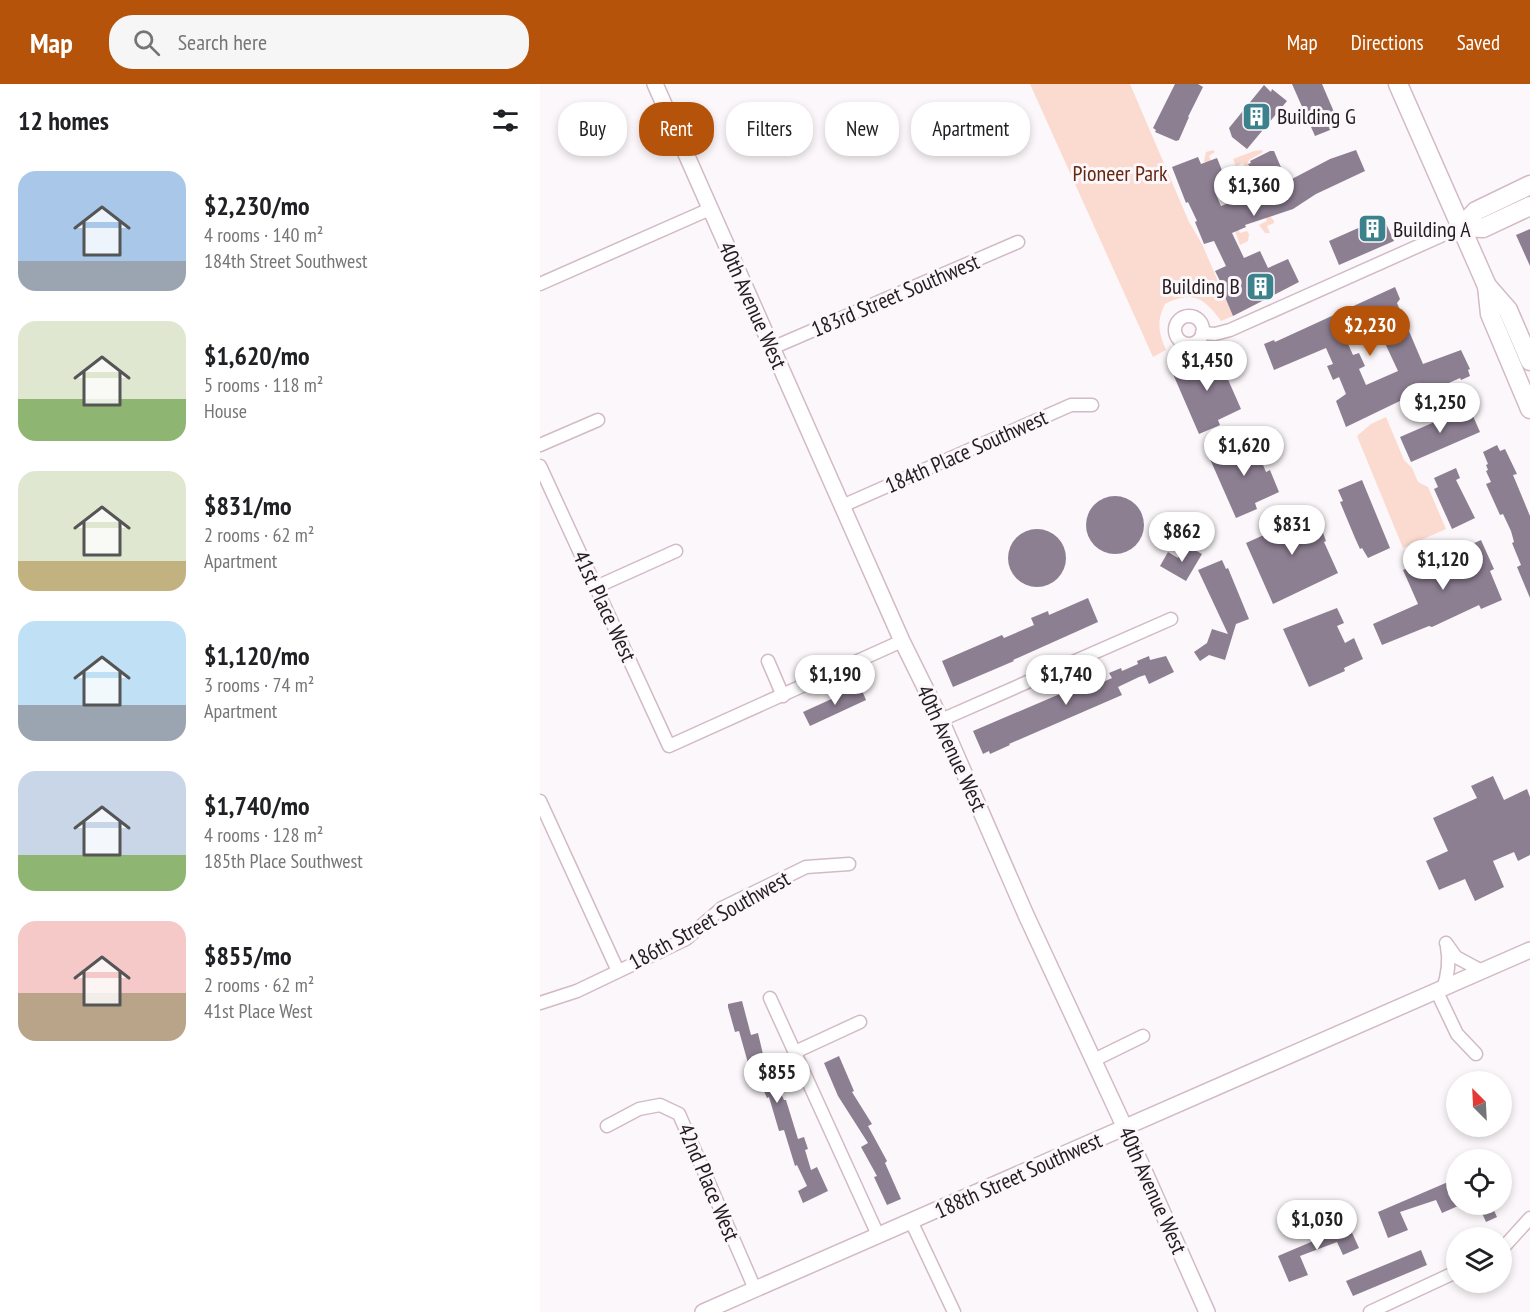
<!DOCTYPE html>
<html lang="en">
<head>
<meta charset="utf-8">
<style>
	body { margin:0; font-family:"PT Sans Narrow",sans-serif; background:#f6f6f6; color:#202124; height:100vh; display:flex; flex-direction:column; font-size:22px; white-space:nowrap }
	* { box-sizing:border-box; margin:0 }
	p { font-size:20px; color:#757577 }
	.icon { flex:none; width:33px; height:33px; fill:none; stroke:currentColor; stroke-width:2; stroke-linecap:round; stroke-linejoin:round }
	.map { position:relative; flex:1; overflow:hidden }
	.sheet { display:flex; flex-direction:column; background:#fff; width:540px }
	.sheet>* { flex:none }
	.top-card { position:absolute; left:18px; top:18px; width:570px; height:54px; display:flex; gap:12px }
	.needle { width:39px; rotate:336deg }
	.tools { position:absolute; left:906px; top:987px; display:grid; gap:12px }
	.tools a { display:grid; place-items:center; width:66px; height:66px; border-radius:50%; background:#fff; box-shadow:0 3px 9px #0003; font-size:30px }
	.price { position:absolute; translate:-50% -51px; padding:0 14px; border-radius:21px; background:#fff; color:#222; font-size:20px; line-height:39px; filter:drop-shadow(0 2px 3px #0008) }
	.price::after { content:''; position:absolute; left:50%; top:36px; width:18px; height:14px; margin-left:-9px; background:inherit; clip-path:polygon(0 0,100% 0,50% 100%) }
	.price.active { background:#b45309; color:#fff }
	ul { padding:0; list-style:none }
	li { display:flex; align-items:center; gap:18px; height:150px; padding:0 18px }
	li span { display:grid; place-items:center; flex:none; width:168px; height:120px; border-radius:18px; color:#555 }
	li>.icon { margin-inline-start:auto }
	span .icon { width:72px; height:72px; fill:#fffc; stroke-width:1 }
	li b { font-size:26px }
	h2 { display:flex; justify-content:space-between; align-items:center; height:72px; padding:0 18px; font-size:26px }
	.chip { padding:0 21px; border-radius:24px; background:#fff; box-shadow:0 3px 9px #0003; font-size:21px; line-height:54px }
	.chip.active { background:#b45309; color:#fff }
	header { display:flex; align-items:center; gap:36px; box-sizing:border-box; height:84px; padding:0 30px; background:#b45309; color:#fff }
	header strong { font-size:28px }
	nav { display:flex; gap:33px; margin-inline-start:auto; font-size:21px }
	.search { width:420px; height:54px; background:#f6f6f6; display:flex; align-items:center; gap:15px; box-sizing:border-box; padding:0 21px; border-radius:24px; color:#757577; font-size:22px }
	main { display:flex; flex:1; min-height:0 }
	.map>svg:first-child { display:block }
</style>
</head>
<body>
<header>
<strong>Map</strong>
<div class="search"><svg class="icon" aria-label="search" viewBox="0 0 24 24"><circle cx="10" cy="10" r="6"/><path d="M15 15l6 6"/></svg>Search here</div>
<nav><a>Map</a><a>Directions</a><a>Saved</a></nav>
</header>
<main>
<section class="sheet">
<h2>12 homes<svg class="icon" aria-label="filters" viewBox="0 0 24 24"><path d="M4 7h16M4 17h16"/><circle cx="9" cy="7" r="2"/><circle cx="15" cy="17" r="2"/></svg></h2>
<ul>
<li><span style="background:linear-gradient(#a9c7e8 75%,#9aa5b1 0)"><svg class="icon" aria-label="home" viewBox="0 0 24 24"><path d="M3 11l9-7 9 7M6 9v11h12V9"/></svg></span><div><b>$2,230/mo</b><p>4 rooms · 140 m²</p><p>184th Street Southwest</p></div></li>
<li><span style="background:linear-gradient(#dfe7d0 65%,#8fb573 0)"><svg class="icon" aria-label="home" viewBox="0 0 24 24"><path d="M3 11l9-7 9 7M6 9v11h12V9"/></svg></span><div><b>$1,620/mo</b><p>5 rooms · 118 m²</p><p>House</p></div></li>
<li><span style="background:linear-gradient(#dfe7d0 75%,#c2b280 0)"><svg class="icon" aria-label="home" viewBox="0 0 24 24"><path d="M3 11l9-7 9 7M6 9v11h12V9"/></svg></span><div><b>$831/mo</b><p>2 rooms · 62 m²</p><p>Apartment</p></div></li>
<li><span style="background:linear-gradient(#bfe0f5 70%,#9aa5b1 0)"><svg class="icon" aria-label="home" viewBox="0 0 24 24"><path d="M3 11l9-7 9 7M6 9v11h12V9"/></svg></span><div><b>$1,120/mo</b><p>3 rooms · 74 m²</p><p>Apartment</p></div></li>
<li><span style="background:linear-gradient(#c9d6e8 70%,#8fb573 0)"><svg class="icon" aria-label="home" viewBox="0 0 24 24"><path d="M3 11l9-7 9 7M6 9v11h12V9"/></svg></span><div><b>$1,740/mo</b><p>4 rooms · 128 m²</p><p>185th Place Southwest</p></div></li>
<li><span style="background:linear-gradient(#f6c9c9 60%,#b9a48a 0)"><svg class="icon" aria-label="home" viewBox="0 0 24 24"><path d="M3 11l9-7 9 7M6 9v11h12V9"/></svg></span><div><b>$855/mo</b><p>2 rooms · 62 m²</p><p>41st Place West</p></div></li>
</ul>
</section>
<div class="map">
<svg width="990" height="1228" viewBox="0 0 990 1228">
	<rect width="100%" height="100%" fill="#fcf7fa"/>
	<!-- green -->
	<g fill="#fbdbcf">
		<path d="M 490,0 L 590,0 L 649,138 L 662,160 L 693,232 L 681,237 C 664,214 653,206 625,220 C 616,238 619,249 626,266 L 613,273 Z"/>
		<polygon points="673,66 675,68 669,72 700,149 707,147 709,150 708,157 700,161 684,116 664,77 666,68"/>
		<polygon points="722,66 723,68 709,76 708,79 730,132 734,137 734,139 727,142 730,149 725,149 719,141 727,137 719,115 709,115 708,111 715,107 703,79 696,82 693,75 714,67"/>
		<polygon points="846,333 864,376 872,384 878,398 888,403 906,445 863,464 817,352 831,340"/>
	</g>
	<!-- building -->
	<g fill="#8d7f92" fill-rule="evenodd">
		<polygon points="635,0 658,0 663,3 648,33 649,33 639,56 636,57 615,48 616,46 613,44"/>
		<polygon points="752,0 782,0 800,42 775,52"/>
		<polygon points="724,1 731,8 732,5 747,17 707,65 692,53 689,44"/>
		<polygon points="816,66 825,87 776,110 753,125 705,141 706,143 692,149 704,174 720,167 728,184 748,175 759,198 693,232 682,206 684,205 675,187 686,182 674,157 664,160 655,138 657,137 648,118 646,119 632,83 658,73 661,80 677,74 688,101 674,106 681,122 708,112 699,89 711,85 708,80 711,79 710,77 730,67 734,67 743,88 746,88 750,96 790,75"/>
		<polygon points="843,133 854,157 799,181 789,157"/>
		<polygon points="990,145 990,182 976,151"/>
		<path d="M 855,203 L 860,215 L 857,219 L 883,280 L 921,266 L 930,285 L 928,286 L 930,292 L 921,296 L 920,294 L 866,318 L 864,315 L 806,343 L 796,317 L 806,310 L 799,293 L 793,296 L 787,282 L 793,280 L 786,264 L 734,286 L 724,260 L 734,256 L 735,258 ZM 836,240 L 858,287 L 826,301 L 819,285 L 825,282 L 819,269 L 813,271 L 805,253 Z"/>
		<polygon points="675,266 701,325 678,336 680,341 659,350 633,290 656,280 654,275"/>
		<polygon points="929,323 940,348 871,378 860,353"/>
		<polygon points="710,350 726,388 730,386 739,408 715,419 717,425 696,434 670,375 701,361 698,355"/>
		<polygon points="957,361 960,367 965,365 977,390 973,391 990,432 990,514 977,483 981,481 972,459 974,458 971,447 963,430 960,431 946,400 951,398 946,387 948,386 946,381 948,380 943,368"/>
		<polygon points="916,384 920,394 916,396 935,434 912,445 894,405 898,403 894,394"/>
		<polygon points="822,396 850,464 828,474 822,464 820,465 815,454 800,418 803,417 798,406"/>
		<circle cx="575" cy="441" r="29"/>
		<polygon points="768,423 772,434 775,433 782,446 786,457 784,458 798,489 733,520 706,459 726,450 725,448 746,438 744,433"/>
		<circle cx="497" cy="474" r="29"/>
		<polygon points="941,456 954,485 950,487 962,516 941,525 939,521 892,543 889,542 842,561 833,540 878,520 863,486 908,467 909,470"/>
		<polygon points="646,461 662,470 646,497 620,482 628,468 638,474"/>
		<polygon points="682,476 686,485 688,484 709,535 696,540 685,576 669,571 660,577 654,568 667,559 672,545 688,550 658,486"/>
		<polygon points="548,514 558,538 473,576 474,577 413,603 402,577 462,551 464,554 494,541 491,534 508,527 509,531"/>
		<polygon points="797,524 804,539 797,542 805,559 814,554 823,575 804,584 805,587 769,603 743,545"/>
		<polygon points="609,572 610,576 626,572 634,588 609,600 605,591 599,593 578,603 582,611 469,660 470,661 450,670 449,667 443,670 433,647 541,601 543,607 572,594 569,589 581,584 582,587 598,580 597,577"/>
		<polygon points="320,602 326,616 270,642 263,628"/>
		<polygon points="953,692 964,716 987,705 990,713 990,771 978,777 974,768 953,777 964,803 935,817 925,795 899,806 886,777 908,767 893,734 937,714 931,702"/>
		<polygon points="202,917 211,951 218,949 226,983 228,982 244,1016 246,1016 258,1055 264,1053 268,1065 265,1066 271,1086 277,1083 288,1107 263,1119 258,1107 267,1102 257,1081 255,1082 244,1046 239,1047 229,1013 227,1014 211,978 208,979 199,947 195,948 188,923 188,920"/>
		<polygon points="299,972 314,1007 312,1008 332,1040 328,1042 347,1077 345,1079 361,1115 347,1121 334,1093 337,1092 321,1063 328,1059 298,1012 284,979"/>
		<polygon points="908,1098 918,1122 902,1129 896,1116 860,1128 868,1146 848,1154 838,1128"/>
		<polygon points="938,1120 951,1120 957,1133 946,1138"/>
		<polygon points="808,1140 819,1164 803,1171 797,1158 760,1172 768,1191 749,1198 738,1172 778,1155 777,1153"/>
		<polygon points="881,1166 887,1181 813,1212 806,1197"/>
	</g>
	<g fill="none" stroke-linecap="round" stroke-linejoin="round">
		<defs>
			<g id="minor">
				<polyline points="0,200 170,125"/>
				<circle cx="649" cy="246" r="14"/>
				<polyline points="662,249 675,250 690,246 921,143"/>
				<polyline points="232,264 478,158"/>
				<polyline points="0,361 58,336"/>
				<polyline points="0,382 129,662 362,557"/>
				<polyline points="302,422 531,321 552,321"/>
				<polyline points="56,503 136,467"/>
				<polyline points="228,577 243,612"/>
				<polyline points="401,636 631,535"/>
				<polyline points="0,717 78,887"/>
				<polyline points="906,859 916,873 942,887"/>
				<path d="M 903,905 C 908,890 910,878 907,863"/>
				<polyline points="897,908 917,950 936,970"/>
				<polyline points="230,914 338,1151"/>
				<polyline points="0,919 37,907 146,855 182,824 266,783 309,780"/>
				<polyline points="255,968 320,938"/>
				<polyline points="554,976 603,952"/>
				<polyline points="67,1042 99,1025 120,1021 139,1030 215,1205"/>
				<polyline points="371,1137 414,1228"/>
				<polyline points="962,1165 990,1134"/>
				<polyline points="830,1228 916,1188"/>
			</g>
			<g id="tertiary">
				<polyline points="115,0 362,557 401,636 486,831 585,1044 667,1228"/>
				<polyline points="163,1228 990,866"/>
			</g>
			<g id="secondary">
				<polyline points="858,0 947,202 950,230 990,325"/>
				<polyline points="921,143 936,127 990,101"/>
				<polyline points="921,143 943,144 990,122"/>
				<polyline points="947,202 968,226 990,277"/>
			</g>
		</defs>
		<!-- minor casing -->
		<use href="#minor" stroke="#d2bac6" stroke-width="15"/>
		<!-- tertiary casing -->
		<use href="#tertiary" stroke="#d2bac6" stroke-width="18"/>
		<!-- secondary casing -->
		<use href="#secondary" stroke="#d2bac6" stroke-width="21"/>
		<!-- minor -->
		<use href="#minor" stroke="#fff" stroke-width="12"/>
		<!-- tertiary -->
		<use href="#tertiary" stroke="#fff" stroke-width="15"/>
		<!-- secondary -->
		<use href="#secondary" stroke="#fff" stroke-width="18"/>
	</g>
	<!-- icons -->
	<defs>
		<symbol id="building-square" viewBox="-11 -11 22 22"><rect x="-9" y="-9" width="18" height="18" rx="4" fill="#3c828d" stroke="#fcf7fa"/><path d="M-4-6H4V6H1V3H-1V6H-4ZM-2.5-4.3h1.7v1.8h-1.7ZM.8-4.3h1.7v1.8H.8ZM-2.5-1h1.7V.8h-1.7ZM.8-1h1.7V.8H.8Z" fill="#fff"/></symbol>
	</defs>
	<g fill-rule="evenodd">
		<use href="#building-square" x="700" y="16" width="33" height="33"/>
		<use href="#building-square" x="816" y="128" width="33" height="33"/>
		<use href="#building-square" x="704" y="186" width="33" height="33"/>
	</g>
	<g text-anchor="middle" dominant-baseline="central" stroke-width="6" stroke-linejoin="round" paint-order="stroke">
		<!-- poi labels -->
		<g font-size="22" fill="#241c20" stroke="#fcf7fa" text-anchor="start">
			<text x="737" y="32">Building G</text>
			<text x="853" y="145">Building A</text>
			<text x="700" y="202" text-anchor="end">Building B</text>
		</g>
		<!-- park labels -->
		<g font-size="22" fill="#66270f" stroke="#fcf7fa">
			<text x="580" y="89">Pioneer Park</text>
		</g>
		<!-- street labels -->
		<g font-size="22" fill="#241c20" stroke="#fcf7fa">
			<text transform="translate(355 211) rotate(-23)">183rd Street Southwest</text>
			<text transform="translate(213 221) rotate(66)">40th Avenue West</text>
			<text transform="translate(426 367) rotate(-24)">184th Place Southwest</text>
			<text transform="translate(65 522) rotate(65)">41st Place West</text>
			<text transform="translate(412 664) rotate(65)">40th Avenue West</text>
			<text transform="translate(169 836) rotate(-29)">186th Street Southwest</text>
			<text transform="translate(478 1091) rotate(-24)">188th Street Southwest</text>
			<text transform="translate(169 1098) rotate(67)">42nd Place West</text>
			<text transform="translate(613 1106) rotate(66)">40th Avenue West</text>
		</g>
	</g>
</svg>
<div class="tools">
<a><svg class="needle" viewBox="-14 -14 28 28"><path d="M0-13l5 13h-10z" fill="#e53935"/><path d="M0 13l5-13h-10z" fill="#757577"/></svg></a>
<a><svg class="icon" aria-label="locate" viewBox="0 0 24 24"><circle cx="12" cy="12" r="6"/><path d="M12 2v4M12 18v4M2 12h4M18 12h4"/></svg></a>
<a><svg class="icon" aria-label="layers" viewBox="0 0 24 24"><path d="M12 4l9 5-9 5-9-5zM3 14l9 5 9-5"/></svg></a>
</div>
<b class="price" style="left:714px;top:133px">$1,360</b>
<b class="price active" style="left:830px;top:273px">$2,230</b>
<b class="price" style="left:667px;top:308px">$1,450</b>
<b class="price" style="left:900px;top:350px">$1,250</b>
<b class="price" style="left:704px;top:393px">$1,620</b>
<b class="price" style="left:752px;top:472px">$831</b>
<b class="price" style="left:642px;top:479px">$862</b>
<b class="price" style="left:903px;top:507px">$1,120</b>
<b class="price" style="left:295px;top:622px">$1,190</b>
<b class="price" style="left:526px;top:622px">$1,740</b>
<b class="price" style="left:237px;top:1020px">$855</b>
<b class="price" style="left:777px;top:1167px">$1,030</b>
<div class="top-card">
<a class="chip">Buy</a>
<a class="chip active">Rent</a>
<a class="chip">Filters</a>
<a class="chip">New</a>
<a class="chip">Apartment</a>
</div>
</div>
</main>
</body>
</html>
